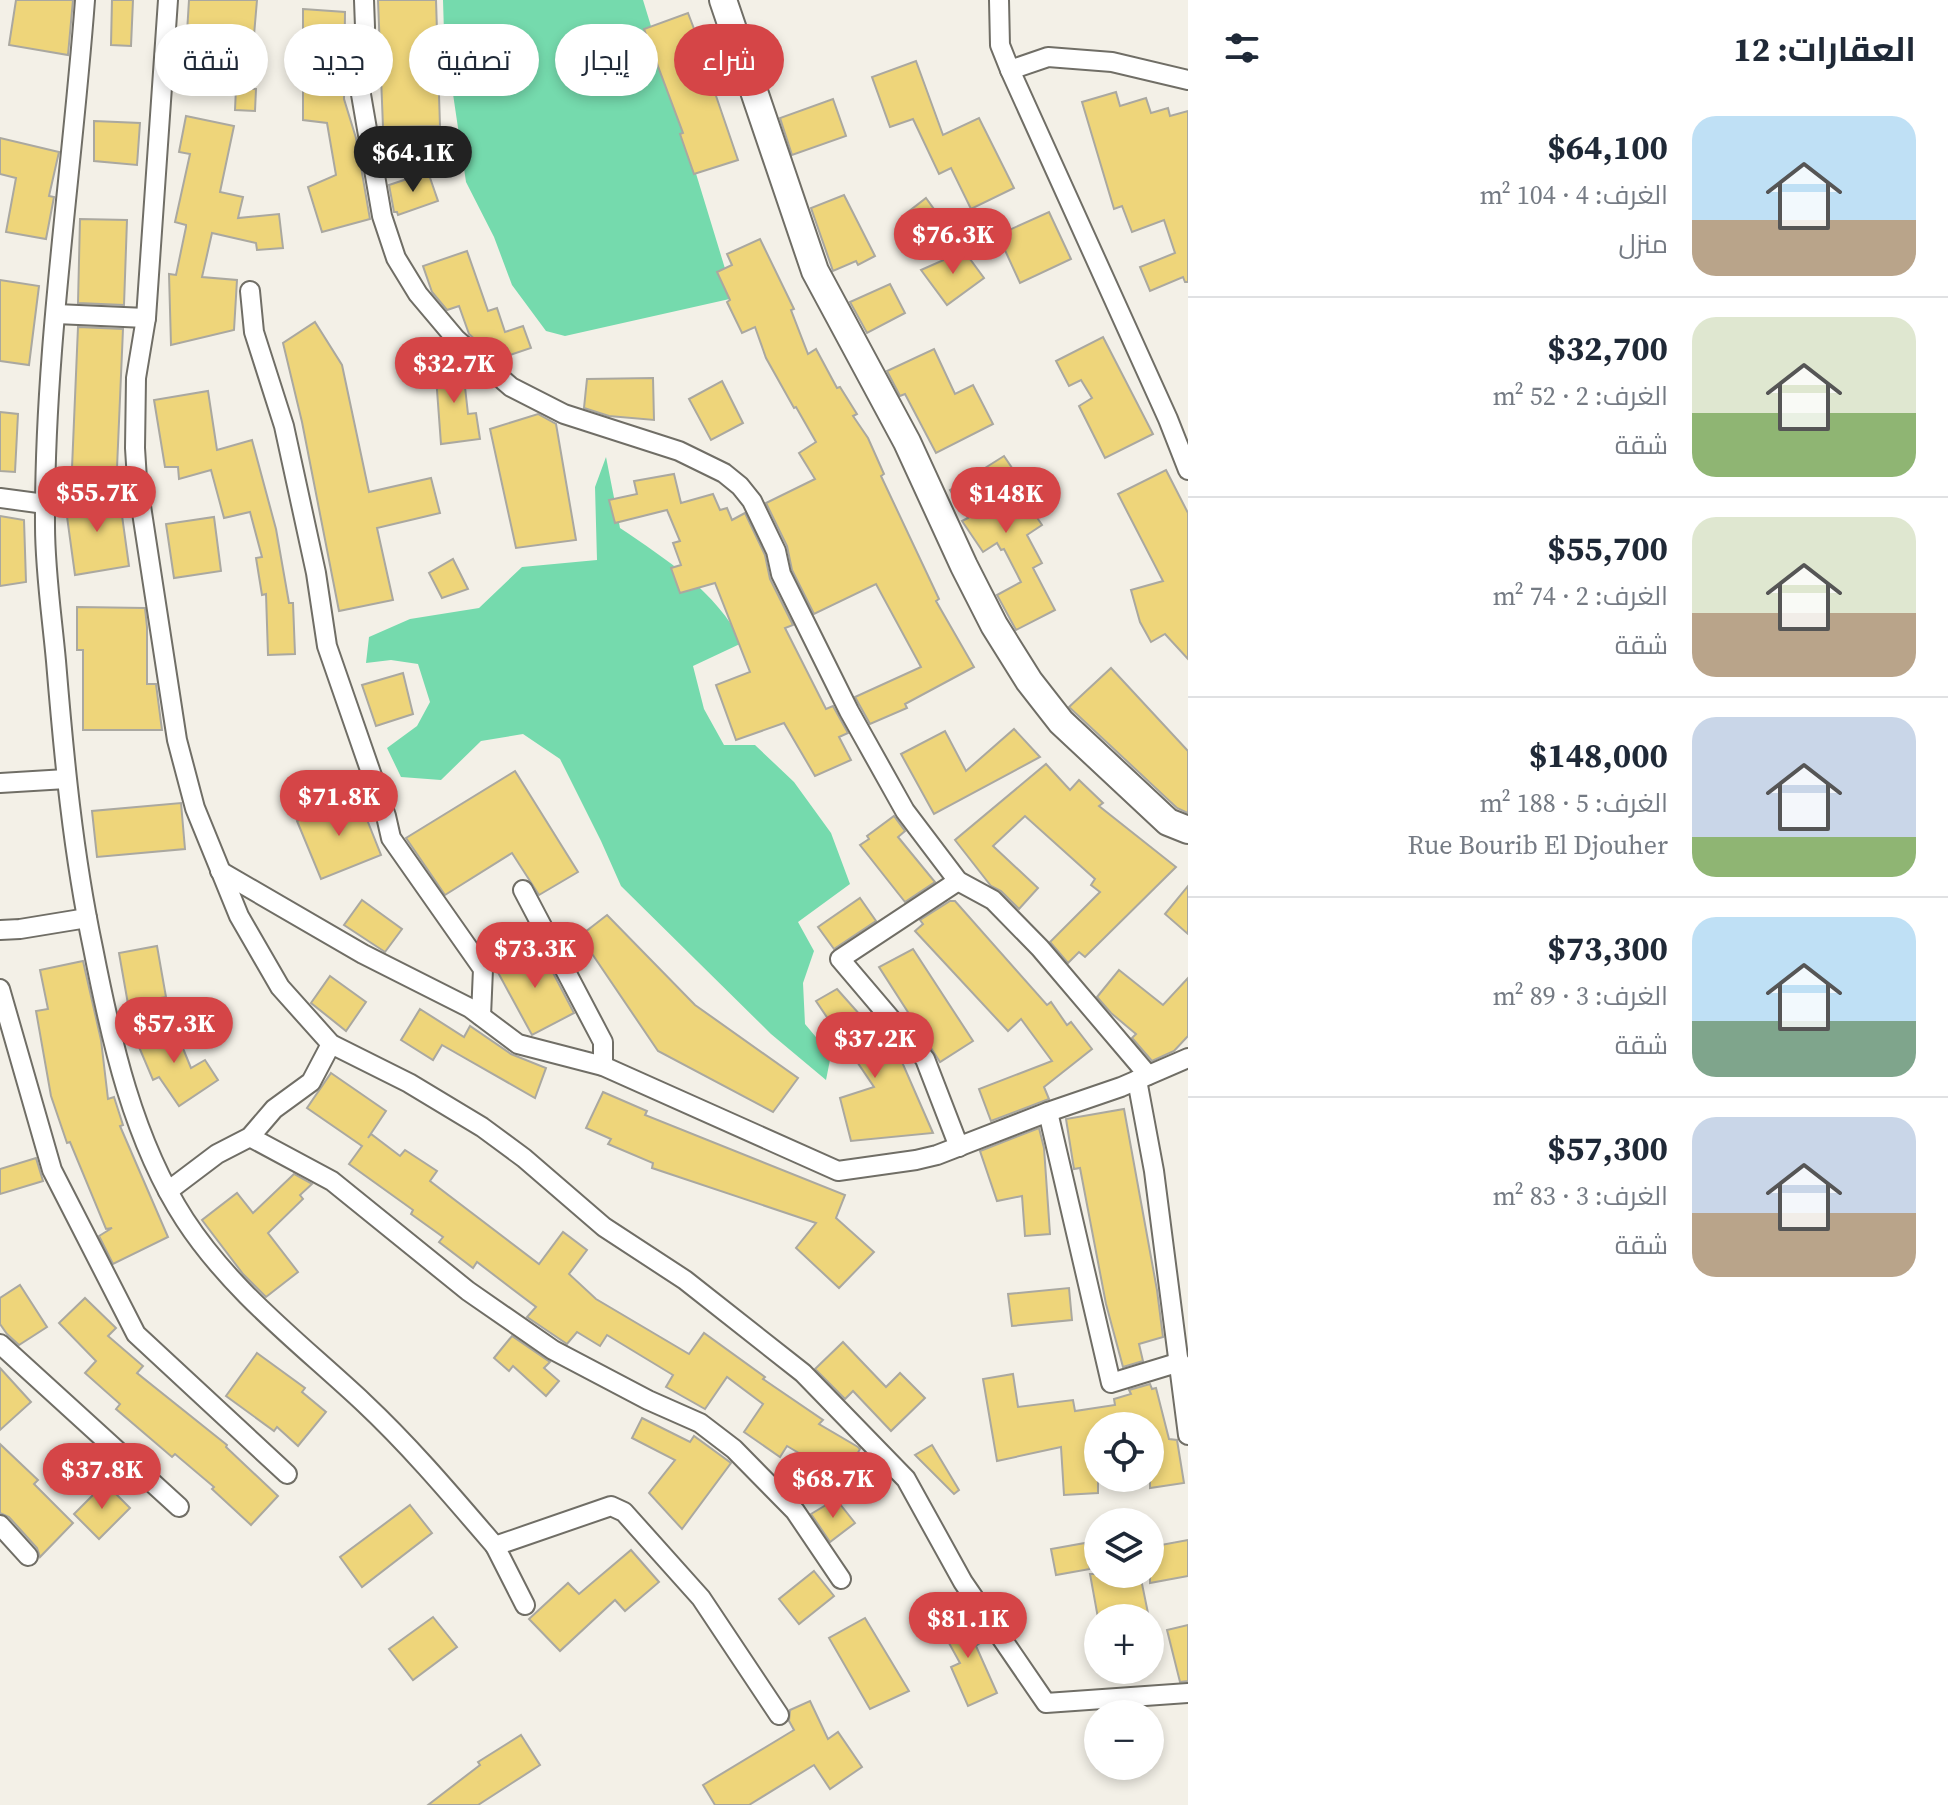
<!DOCTYPE html>
<html lang="ar">
<head>
<meta charset="utf-8">
<style>
	body { margin:0; font-family:"Source Serif 4",Cairo,serif; background:#f6f6f7; color:#1f2937; direction:rtl; height:100vh; display:flex; flex-direction:column; font-size:30px; white-space:nowrap }
	* { box-sizing:border-box; margin:0 }
	p { font-size:26px; color:#747a83 }
	.icon { flex:none; width:44px; height:44px; fill:none; stroke:currentColor; stroke-width:2; stroke-linecap:round; stroke-linejoin:round }
	.map { position:relative; flex:1; overflow:hidden; direction:ltr }
	.details { display:flex; flex-direction:column; background:#fff; width:760px }
	.details>* { flex:none }
	.banner { position:absolute; left:24px; top:24px; width:760px; height:72px; direction:rtl; display:flex; gap:16px }
	.controls { position:absolute; left:1084px; top:1412px; display:grid; gap:16px }
	.controls a { display:grid; place-items:center; width:80px; height:80px; border-radius:50%; background:#fff; box-shadow:0 4px 12px #0003; font-size:40px }
	.price { position:absolute; translate:-50% -68px; padding:0 18px; border-radius:28px; background:#d54547; color:#fff; font-size:26px; line-height:52px; filter:drop-shadow(0 2px 4px #0008) }
	.price::after { content:''; position:absolute; left:50%; top:48px; width:24px; height:18px; margin-left:-12px; background:inherit; clip-path:polygon(0 0,100% 0,50% 100%) }
	.price.on { background:#222; color:#fff }
	ul { padding:0; list-style:none }
	li { display:flex; align-items:center; gap:24px; height:200px; padding:0 32px }
	li+li { border-top:2px solid #e0e1e3 }
	li span { display:grid; place-items:center; flex:none; width:224px; height:160px; border-radius:24px; color:#555 }
	li>.icon { margin-inline-start:auto }
	span .icon { width:96px; height:96px; fill:#fffc; stroke-width:1 }
	li b { font-size:34px }
	h2 { display:flex; justify-content:space-between; align-items:center; height:96px; padding:0 32px; font-size:34px }
	.pill { padding:0 28px; border-radius:36px; background:#fff; box-shadow:0 4px 12px #0003; font-size:28px; line-height:72px }
	.pill.on { background:#d54547; color:#fff }
	main { display:flex; flex:1; min-height:0 }
	.map>svg:first-child { display:block }
</style>
</head>
<body>
<main>
<section class="details">
<h2>العقارات: 12<svg class="icon" aria-label="filters" viewBox="0 0 24 24"><path d="M4 7h16M4 17h16"/><circle cx="9" cy="7" r="2"/><circle cx="15" cy="17" r="2"/></svg></h2>
<ul>
<li><span style="background:linear-gradient(#bfe0f5 65%,#b9a48a 0)"><svg class="icon" aria-label="home" viewBox="0 0 24 24"><path d="M3 11l9-7 9 7M6 9v11h12V9"/></svg></span><div><b>$64,100</b><p>الغرف: 4 · 104 m²</p><p>منزل</p></div></li>
<li><span style="background:linear-gradient(#dfe7d0 60%,#8fb573 0)"><svg class="icon" aria-label="home" viewBox="0 0 24 24"><path d="M3 11l9-7 9 7M6 9v11h12V9"/></svg></span><div><b>$32,700</b><p>الغرف: 2 · 52 m²</p><p>شقة</p></div></li>
<li><span style="background:linear-gradient(#dfe7d0 60%,#b9a48a 0)"><svg class="icon" aria-label="home" viewBox="0 0 24 24"><path d="M3 11l9-7 9 7M6 9v11h12V9"/></svg></span><div><b>$55,700</b><p>الغرف: 2 · 74 m²</p><p>شقة</p></div></li>
<li><span style="background:linear-gradient(#c9d6e8 75%,#8fb573 0)"><svg class="icon" aria-label="home" viewBox="0 0 24 24"><path d="M3 11l9-7 9 7M6 9v11h12V9"/></svg></span><div><b>$148,000</b><p>الغرف: 5 · 188 m²</p><p>Rue Bourib El Djouher</p></div></li>
<li><span style="background:linear-gradient(#bfe0f5 65%,#7fa58c 0)"><svg class="icon" aria-label="home" viewBox="0 0 24 24"><path d="M3 11l9-7 9 7M6 9v11h12V9"/></svg></span><div><b>$73,300</b><p>الغرف: 3 · 89 m²</p><p>شقة</p></div></li>
<li><span style="background:linear-gradient(#c9d6e8 60%,#b9a48a 0)"><svg class="icon" aria-label="home" viewBox="0 0 24 24"><path d="M3 11l9-7 9 7M6 9v11h12V9"/></svg></span><div><b>$57,300</b><p>الغرف: 3 · 83 m²</p><p>شقة</p></div></li>
</ul>
</section>
<div class="map">
<svg width="1188" height="1805" viewBox="0 0 1188 1805">
	<rect width="100%" height="100%" fill="#f3f0e7"/>
	<!-- green -->
	<g fill="#75daad">
		<polygon points="443,0 643,0 734,298 565,336 546,331 512,285 494,237 466,182 444,33"/>
		<path d="M 606,457 L 620,528 C 666,559 717,592 742,643 L 693,666 L 704,709 L 724,745 L 755,745 L 794,782 L 831,833 L 850,884 L 798,922 L 814,951 L 803,983 L 805,1024 L 831,1055 L 826,1080 L 771,1034 L 621,886 L 601,841 L 560,759 L 523,734 L 481,741 L 441,780 L 401,777 L 387,748 L 417,726 L 430,702 L 418,664 L 391,660 L 366,663 L 369,637 L 410,619 L 479,608 L 522,567 L 597,560 L 595,487 Z"/>
	</g>
	<!-- building -->
	<g fill="#eed57a" stroke="#aaa8a0" stroke-width="2">
		<polygon points="16,0 73,0 68,55 9,45"/>
		<polygon points="112,0 133,0 131,46 111,45"/>
		<polygon points="189,0 257,0 253,47 211,44 207,84 184,82"/>
		<polygon points="378,0 436,0 440,126 383,127"/>
		<polygon points="303,9 345,12 344,99 356,138 370,219 322,232 308,187 336,175 327,123 303,120"/>
		<polygon points="688,13 718,92 715,93 738,160 694,174 680,134 683,133 644,29"/>
		<polygon points="916,61 943,135 979,118 1014,188 971,209 951,168 939,174 913,119 890,127 872,77"/>
		<polygon points="236,88 256,89 255,111 235,110"/>
		<polygon points="1116,92 1120,106 1146,98 1151,113 1168,108 1170,116 1188,111 1188,282 1185,282 1183,277 1150,291 1140,267 1175,253 1164,220 1132,232 1122,206 1114,209 1082,102"/>
		<polygon points="833,99 846,136 792,155 780,118"/>
		<polygon points="186,116 234,126 220,192 243,197 238,218 279,214 283,248 257,250 256,243 212,233 202,277 237,280 234,330 171,345 169,274 176,275 186,227 186,225 175,222 190,154 179,152"/>
		<polygon points="94,121 140,123 137,165 94,161"/>
		<polygon points="0,138 59,152 49,196 54,197 46,239 6,232 16,178 0,174"/>
		<polygon points="428,172 438,201 398,215 397,212 394,212 389,185"/>
		<polygon points="844,195 875,256 858,265 856,261 833,271 811,208"/>
		<polygon points="926,198 944,223 924,233 908,212"/>
		<polygon points="1049,212 1071,259 1020,283 998,235"/>
		<polygon points="80,219 127,220 124,305 78,303"/>
		<polygon points="760,239 794,309 791,310 808,354 816,349 837,388 840,387 857,414 853,416 868,438 884,474 881,476 939,599 936,601 974,667 905,704 907,708 870,724 855,697 921,667 876,584 814,614 792,570 787,546 766,503 815,479 799,453 816,442 796,407 794,408 766,358 755,327 742,333 727,302 730,300 717,272 732,265 727,254"/>
		<polygon points="467,251 488,311 497,308 505,332 523,326 531,348 510,355 507,348 491,354 469,334 459,306 447,310 432,292 423,266"/>
		<polygon points="964,251 984,278 947,305 921,270"/>
		<polygon points="0,280 39,286 29,365 0,361"/>
		<polygon points="890,284 905,313 867,333 850,302"/>
		<polygon points="315,322 342,365 369,492 431,478 440,513 377,528 393,600 339,611 302,422 283,343"/>
		<polygon points="78,327 123,329 117,468 72,468"/>
		<polygon points="1103,337 1153,434 1105,458 1079,406 1092,398 1081,380 1069,386 1056,361"/>
		<polygon points="934,349 955,394 973,385 993,424 936,453 905,394 900,396 887,371"/>
		<polygon points="462,360 468,414 476,413 480,439 441,444 435,363"/>
		<polygon points="653,378 654,420 609,416 584,408 587,379"/>
		<polygon points="722,381 743,423 711,440 689,399"/>
		<polygon points="208,391 217,450 252,440 276,529 289,603 293,603 295,654 268,655 266,594 262,595 256,558 262,557 250,512 224,518 211,470 179,479 178,467 165,467 154,400"/>
		<polygon points="0,412 18,414 15,472 0,471"/>
		<polygon points="538,414 556,424 576,540 516,548 490,429"/>
		<polygon points="1004,456 1025,487 1019,491 1042,525 1027,535 1042,563 1033,568 1055,610 1016,630 997,595 1021,582 1004,549 1001,550 997,543 983,552 962,521 968,518 950,490"/>
		<polygon points="1166,470 1188,513 1188,659 1165,634 1151,642 1140,622 1131,590 1163,581 1118,494"/>
		<polygon points="674,474 681,503 713,494 720,510 727,508 732,520 745,513 765,555 770,579 793,625 785,628 826,709 833,706 848,733 839,737 851,760 815,776 784,723 736,740 716,685 750,672 715,583 680,593 671,568 681,565 673,543 680,541 667,510 615,523 609,500 637,494 634,481"/>
		<polygon points="119,494 129,566 75,575 65,502"/>
		<polygon points="0,516 24,520 26,582 0,586"/>
		<polygon points="214,517 221,571 174,578 166,524"/>
		<polygon points="453,559 468,589 442,598 429,573"/>
		<polygon points="77,607 145,608 147,627 147,684 156,684 162,730 83,730 83,650 77,650"/>
		<polygon points="1111,668 1188,751 1188,813 1177,808 1069,707"/>
		<polygon points="403,673 413,714 376,726 362,685"/>
		<polygon points="1014,729 1040,757 934,814 901,754 945,731 966,771"/>
		<polygon points="1046,764 1070,790 1079,780 1103,803 1099,806 1176,867 1085,957 1079,952 1068,963 1050,942 1100,892 1091,885 1095,879 1025,816 993,846 1038,888 1019,909 1001,891 991,886 955,840"/>
		<polygon points="515,771 578,872 539,895 512,853 445,895 406,838"/>
		<polygon points="358,797 381,855 321,879 297,821"/>
		<polygon points="181,803 185,849 97,857 92,811"/>
		<polygon points="894,816 905,831 898,837 935,882 905,902 860,845 869,839 867,836"/>
		<polygon points="1188,886 1188,934 1165,914"/>
		<polygon points="860,898 876,921 834,949 818,927"/>
		<polygon points="362,900 402,929 385,952 344,925"/>
		<polygon points="950,901 955,901 1047,1005 1051,1002 1067,1025 1071,1022 1092,1049 1044,1087 1049,1099 991,1121 979,1089 1052,1061 1021,1019 1008,1031 915,931 923,924 920,920"/>
		<polygon points="607,915 695,1005 798,1078 773,1112 658,1051 580,936"/>
		<polygon points="538,944 574,1013 532,1035 495,967"/>
		<polygon points="157,946 166,997 128,1004 119,953"/>
		<polygon points="913,949 973,1041 940,1062 879,967"/>
		<polygon points="83,961 101,1040 108,1099 114,1097 123,1125 120,1126 168,1237 113,1264 99,1236 112,1228 106,1229 70,1142 67,1143 51,1096 36,1011 48,1009 40,970"/>
		<polygon points="1119,970 1163,1005 1188,978 1188,1036 1174,1051 1152,1061 1132,1038 1136,1034 1111,1013 1097,997"/>
		<polygon points="330,976 366,1002 346,1031 311,1003"/>
		<polygon points="837,989 902,1062 933,1133 851,1141 840,1098 874,1087 816,1001"/>
		<polygon points="420,1009 464,1037 470,1026 511,1054 546,1068 535,1098 442,1045 433,1060 401,1040"/>
		<polygon points="173,1024 191,1068 205,1060 218,1080 179,1106 159,1077 153,1080 136,1040"/>
		<polygon points="331,1073 386,1111 368,1138 371,1134 400,1156 405,1150 437,1171 430,1181 539,1264 563,1232 587,1250 569,1274 596,1299 689,1354 704,1333 765,1377 763,1379 823,1420 819,1424 858,1447 860,1449 843,1479 787,1446 780,1457 744,1432 763,1404 727,1377 705,1409 666,1387 673,1375 607,1335 600,1346 577,1332 567,1344 527,1317 536,1307 477,1262 473,1268 439,1242 443,1237 411,1214 413,1210 349,1164 362,1146 307,1108"/>
		<polygon points="603,1092 647,1111 645,1115 845,1195 836,1218 874,1252 839,1288 796,1248 816,1223 652,1168 653,1163 608,1144 611,1139 586,1128"/>
		<polygon points="1124,1109 1157,1290 1163,1337 1139,1344 1143,1361 1123,1367 1106,1304 1080,1168 1074,1169 1066,1119"/>
		<polygon points="1039,1128 1044,1148 1050,1234 1025,1236 1022,1196 997,1201 980,1151"/>
		<polygon points="36,1158 43,1181 0,1194 0,1169"/>
		<polygon points="294,1174 312,1184 300,1195 303,1199 268,1233 298,1272 266,1297 243,1274 202,1220 237,1193 253,1213"/>
		<polygon points="20,1285 47,1327 19,1345 7,1334 0,1324 0,1298"/>
		<polygon points="1069,1288 1072,1320 1012,1326 1008,1294"/>
		<polygon points="85,1298 116,1328 108,1336 143,1366 137,1373 227,1445 226,1447 278,1496 251,1525 212,1489 214,1487 175,1454 172,1457 116,1409 120,1404 85,1373 96,1361 59,1323"/>
		<polygon points="512,1336 550,1362 544,1368 559,1381 546,1396 513,1366 509,1371 494,1358"/>
		<polygon points="843,1342 886,1387 900,1373 925,1398 891,1431 853,1391 845,1399 815,1369"/>
		<polygon points="257,1353 305,1388 302,1392 326,1412 298,1446 277,1427 274,1431 226,1396"/>
		<polygon points="0,1368 31,1402 0,1430"/>
		<polygon points="1013,1374 1018,1407 1073,1400 1075,1411 1115,1405 1114,1399 1131,1394 1129,1390 1150,1384 1152,1389 1156,1388 1169,1439 1177,1440 1184,1483 1150,1488 1150,1426 1098,1426 1098,1493 1064,1495 1061,1447 997,1461 983,1379"/>
		<polygon points="642,1418 690,1442 694,1436 731,1463 682,1529 649,1493 675,1460 632,1438"/>
		<polygon points="0,1444 38,1480 34,1484 73,1523 40,1557 37,1548 9,1517 0,1513"/>
		<polygon points="932,1445 959,1490 954,1494 915,1455"/>
		<polygon points="105,1483 130,1508 99,1539 74,1514"/>
		<polygon points="836,1499 855,1523 830,1542 811,1514"/>
		<polygon points="410,1505 432,1533 362,1587 340,1557"/>
		<polygon points="1188,1540 1188,1576 1150,1583 1150,1547"/>
		<polygon points="1085,1543 1090,1569 1056,1575 1051,1549"/>
		<polygon points="631,1550 659,1582 625,1611 615,1600 560,1651 529,1619 568,1583 579,1594"/>
		<polygon points="814,1571 834,1596 799,1624 779,1599"/>
		<polygon points="1090,1574 1140,1574 1149,1618 1098,1618"/>
		<polygon points="962,1612 980,1643 976,1646 997,1693 968,1706 951,1667 960,1663 939,1625"/>
		<polygon points="433,1617 457,1647 413,1680 389,1649"/>
		<polygon points="865,1618 909,1691 870,1709 829,1638"/>
		<polygon points="1188,1625 1188,1681 1180,1682 1167,1630"/>
		<polygon points="810,1701 828,1739 838,1732 862,1767 830,1789 814,1765 749,1805 715,1805 703,1785 794,1730 789,1721 790,1710"/>
		<polygon points="521,1735 540,1765 478,1805 428,1805 480,1765 478,1762"/>
	</g>
	<g fill="none" stroke-linecap="round" stroke-linejoin="round">
		<defs>
			<g id="street">
				<path d="M 85,0 C 72,175 44,350 45,526 C 45,571 52,617 56,661 C 64,758 73,853 93,948 C 111,1040 133,1140 185,1220 C 232,1292 301,1344 363,1402 C 411,1447 453,1497 495,1546"/>
				<polyline points="168,0 146,318 136,378 135,448 137,480 177,740 195,808 239,916 280,987 331,1044 409,1083 482,1127 524,1158 604,1227 685,1280 803,1373 906,1479 963,1582 1046,1703 1188,1693"/>
				<polyline points="364,0 365,27 358,77 382,216 396,258 418,294 456,339 511,387 564,414 679,451 724,473 740,486 752,501 776,551 781,574 849,711 905,811 958,881 993,900 1040,948 1148,1075"/>
				<polyline points="999,0 1000,45 1010,70 1168,419 1188,470"/>
				<polyline points="1010,70 1048,57 1112,62 1188,80"/>
				<polyline points="250,291 254,332 284,426 316,573 327,646 386,816 391,838 483,969 481,1016"/>
				<polyline points="56,314 146,318"/>
				<polyline points="0,498 45,504"/>
				<polyline points="0,783 66,779"/>
				<polyline points="220,871 363,954 470,1008 518,1044 603,1066 838,1171 916,1160 937,1155 1048,1112 1121,1087 1188,1058"/>
				<polyline points="958,881 840,959 925,1059 959,1147"/>
				<polyline points="523,890 603,1042 603,1066"/>
				<polyline points="0,930 20,929 87,918"/>
				<polyline points="0,989 52,1170 136,1334 287,1474"/>
				<polyline points="1137,1080 1154,1171 1188,1435"/>
				<polyline points="1048,1112 1111,1383 1180,1362"/>
				<polyline points="250,1137 332,1181 468,1291 553,1350 648,1400 700,1423 734,1449 795,1511 841,1579"/>
				<polyline points="168,1191 217,1154 250,1137 274,1109 311,1082 331,1044"/>
				<polyline points="0,1344 179,1507"/>
				<polyline points="0,1525 28,1556"/>
				<polyline points="525,1605 495,1546 611,1506 624,1512 701,1598 779,1715"/>
			</g>
			<polyline id="secondary" points="723,0 815,271 907,442 964,566 994,625 1029,681 1061,722 1168,822 1188,830"/>
		</defs>
		<!-- street casing -->
		<use href="#street" stroke="#706e66" stroke-width="22"/>
		<!-- secondary casing -->
		<use href="#secondary" stroke="#706e66" stroke-width="30"/>
		<!-- street -->
		<use href="#street" stroke="#fff" stroke-width="18"/>
		<!-- secondary -->
		<use href="#secondary" stroke="#fff" stroke-width="26"/>
	</g>
</svg>
<div class="controls">
<a><svg class="icon" aria-label="locate" viewBox="0 0 24 24"><circle cx="12" cy="12" r="6"/><path d="M12 2v4M12 18v4M2 12h4M18 12h4"/></svg></a>
<a><svg class="icon" aria-label="layers" viewBox="0 0 24 24"><path d="M12 4l9 5-9 5-9-5zM3 14l9 5 9-5"/></svg></a>
<a>+</a>
<a>−</a>
</div>
<b class="price on" style="left:413px;top:194px">$64.1K</b>
<b class="price" style="left:953px;top:276px">$76.3K</b>
<b class="price" style="left:454px;top:405px">$32.7K</b>
<b class="price" style="left:97px;top:534px">$55.7K</b>
<b class="price" style="left:1006px;top:535px">$148K</b>
<b class="price" style="left:339px;top:838px">$71.8K</b>
<b class="price" style="left:535px;top:990px">$73.3K</b>
<b class="price" style="left:174px;top:1065px">$57.3K</b>
<b class="price" style="left:875px;top:1080px">$37.2K</b>
<b class="price" style="left:102px;top:1511px">$37.8K</b>
<b class="price" style="left:833px;top:1520px">$68.7K</b>
<b class="price" style="left:968px;top:1660px">$81.1K</b>
<div class="banner">
<a class="pill on">شراء</a>
<a class="pill">إيجار</a>
<a class="pill">تصفية</a>
<a class="pill">جديد</a>
<a class="pill">شقة</a>
</div>
</div>
</main>
</body>
</html>
